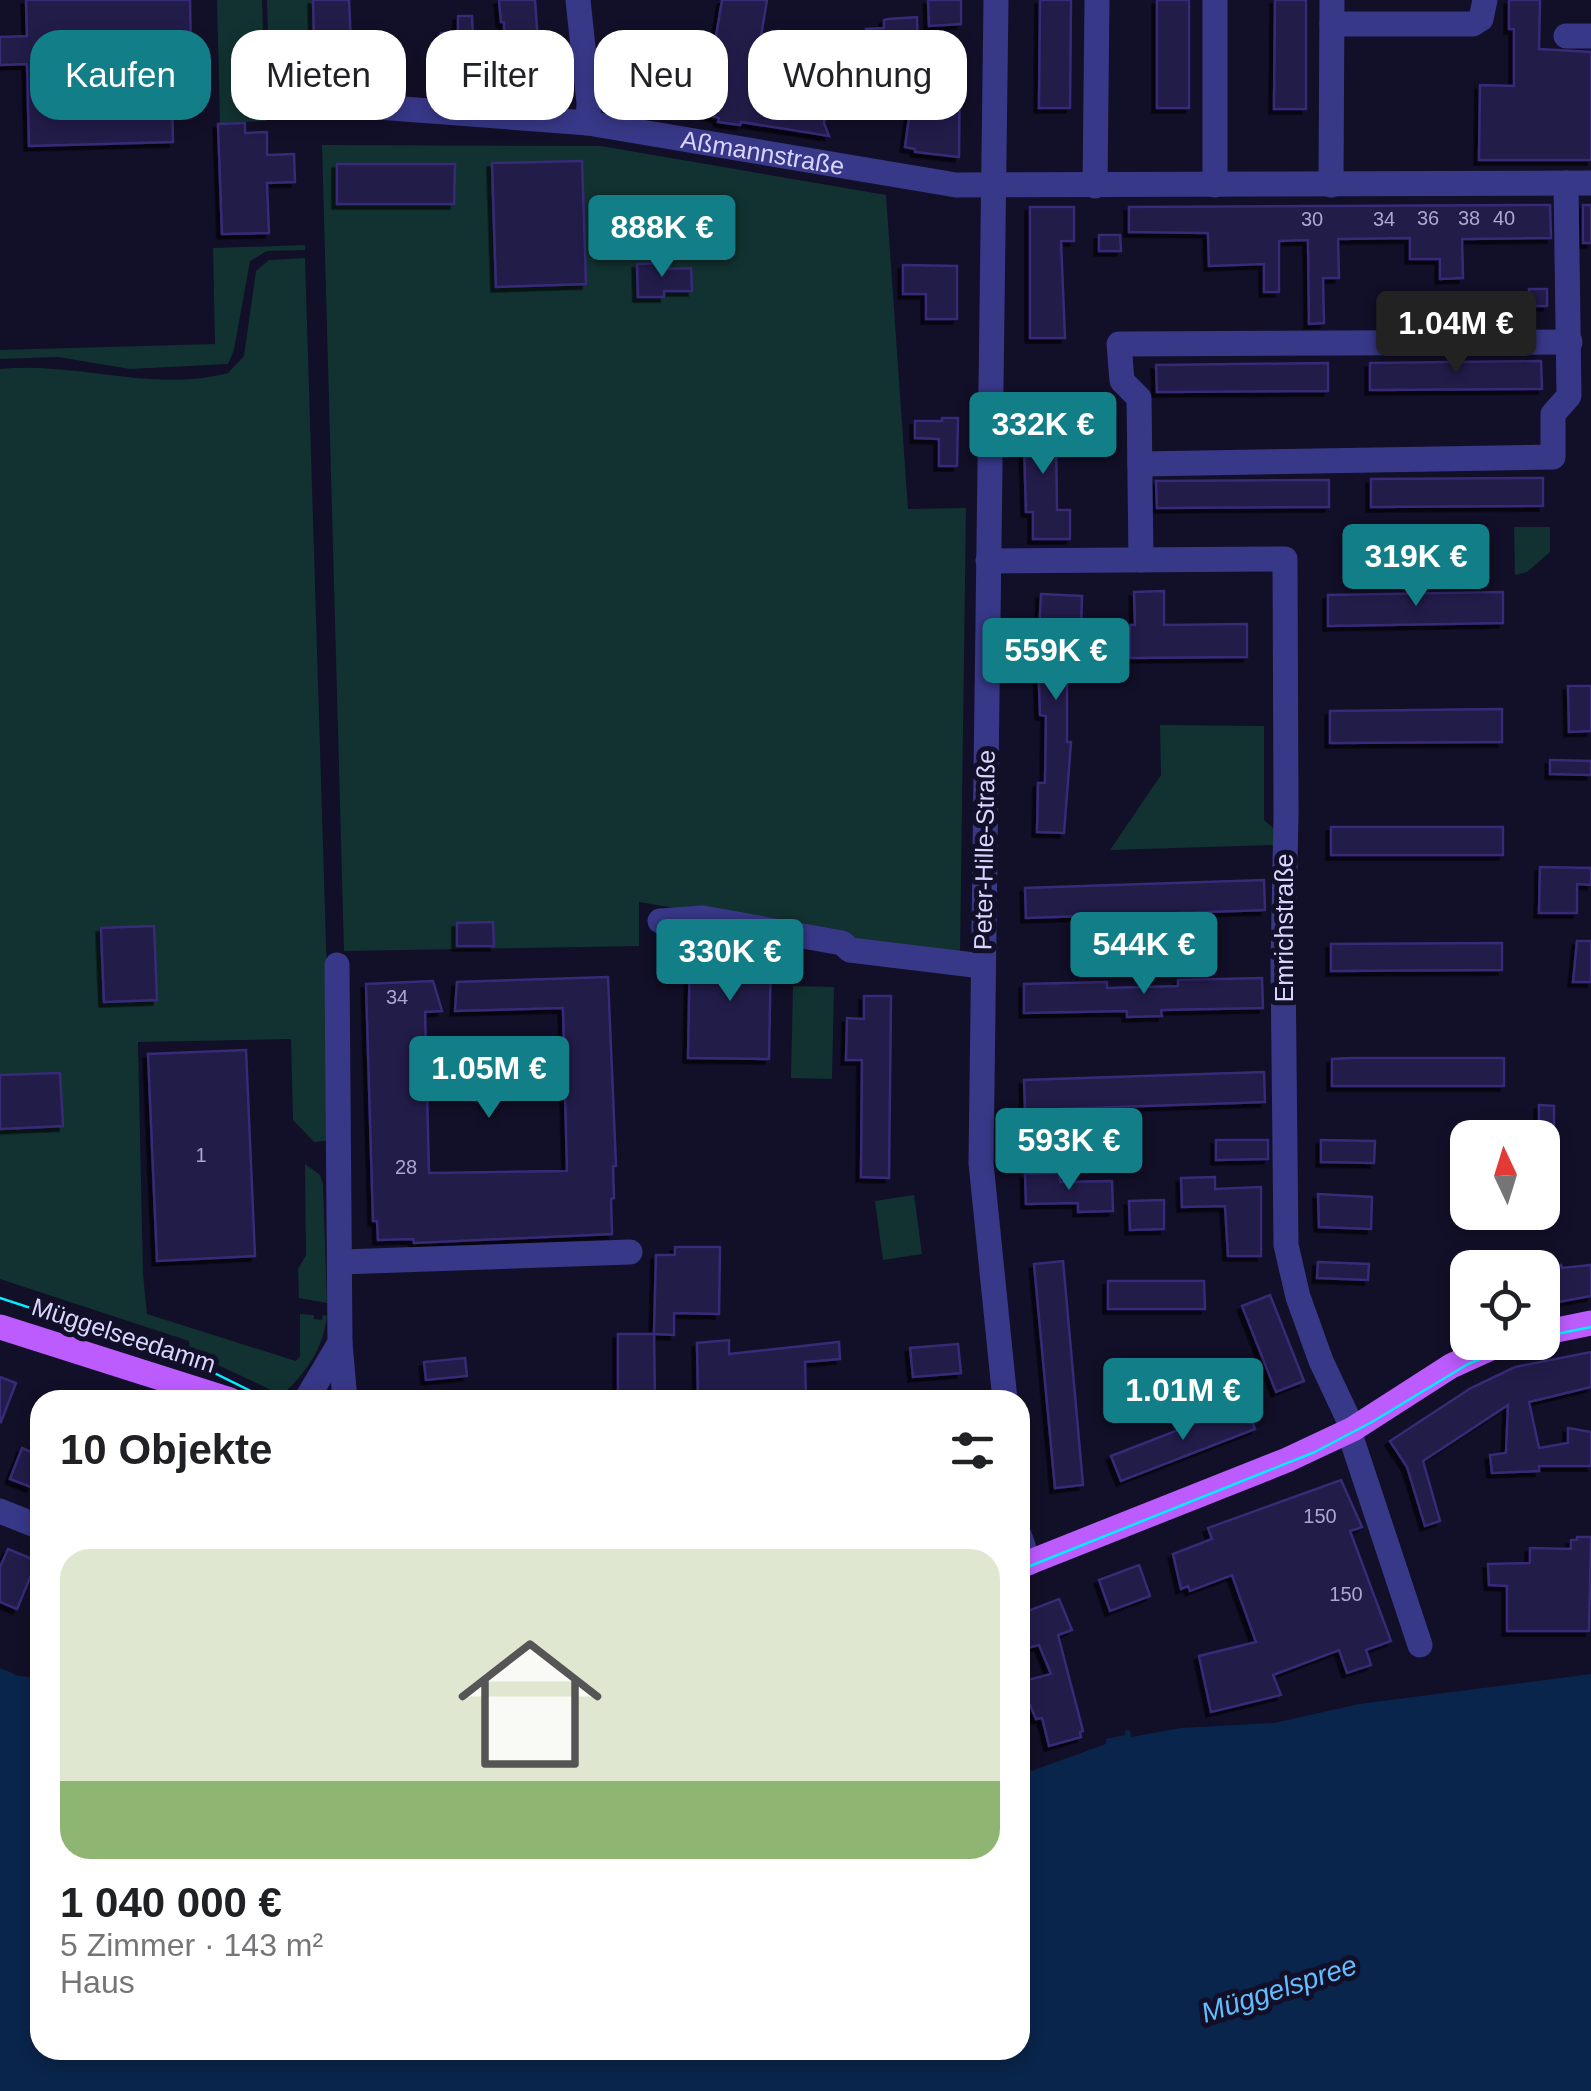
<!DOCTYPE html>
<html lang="de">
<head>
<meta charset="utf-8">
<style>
	body { margin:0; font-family:Helvetica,sans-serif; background:#f2f2f2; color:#202124; height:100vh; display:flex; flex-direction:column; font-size:38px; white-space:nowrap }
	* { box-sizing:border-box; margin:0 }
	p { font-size:32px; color:#757577 }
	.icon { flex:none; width:55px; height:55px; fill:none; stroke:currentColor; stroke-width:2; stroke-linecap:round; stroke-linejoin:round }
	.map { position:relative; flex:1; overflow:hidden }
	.sheet { position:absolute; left:30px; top:1390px; width:1000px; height:670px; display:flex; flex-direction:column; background:#fff; border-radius:30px; box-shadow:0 5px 15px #0003 }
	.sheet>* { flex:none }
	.top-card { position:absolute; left:30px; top:30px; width:1000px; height:90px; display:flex; gap:20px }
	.needle { width:65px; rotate:356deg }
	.tools { position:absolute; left:1450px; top:1120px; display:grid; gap:20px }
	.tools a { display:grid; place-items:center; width:110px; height:110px; border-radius:20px; background:#fff; box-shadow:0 5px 15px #0003; font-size:50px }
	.price { position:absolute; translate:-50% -85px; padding:0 22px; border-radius:10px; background:#127e87; color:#fff; font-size:32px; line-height:65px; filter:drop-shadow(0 2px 5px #0008) }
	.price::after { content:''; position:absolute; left:50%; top:60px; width:30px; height:22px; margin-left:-15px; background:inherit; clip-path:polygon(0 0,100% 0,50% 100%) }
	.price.current { background:#222; color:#fff }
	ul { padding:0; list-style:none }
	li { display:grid; align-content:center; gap:20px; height:530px; padding:0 30px }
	li span { display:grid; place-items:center; height:310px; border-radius:30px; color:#555 }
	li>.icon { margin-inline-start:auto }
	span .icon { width:180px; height:180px; fill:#fffc; stroke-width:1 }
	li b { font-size:42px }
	h2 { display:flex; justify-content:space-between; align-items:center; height:120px; padding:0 30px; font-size:42px }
	.pill { padding:0 35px; border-radius:30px; background:#fff; box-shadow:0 5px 15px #0003; font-size:35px; line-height:90px }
	.pill.current { background:#127e87; color:#fff }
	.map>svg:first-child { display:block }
</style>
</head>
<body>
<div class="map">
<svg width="1591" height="2091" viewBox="0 0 1591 2091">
	<defs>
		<filter id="shadow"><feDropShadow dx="-4.5" dy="4.5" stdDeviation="0" flood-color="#0009"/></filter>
	</defs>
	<rect width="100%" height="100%" fill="#120f28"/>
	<!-- green -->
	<g fill="#113230">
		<polygon points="217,0 262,0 266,121 220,123"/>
		<path d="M 267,0 L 313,0 L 314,36 L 319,37 L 318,81 C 301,80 278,85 269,69 Z"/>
		<polygon points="322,145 601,146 886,195 908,509 966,508 960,956 639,902 639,946 344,951"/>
		<polygon points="305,245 305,250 267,251 250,261 234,350 228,364 130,369 58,357 0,359 0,350 215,344 213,248"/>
		<path d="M 305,258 L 332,1140 L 314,1142 L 293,1120 L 291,1039 L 138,1042 L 143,1274 L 147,1314 L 296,1361 L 300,1356 L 300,1314 L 314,1315 L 314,1319 L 322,1320 L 323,1315 L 327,1316 C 323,1349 306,1373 282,1395 L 190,1352 L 189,1341 L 0,1279 L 0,369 C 75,361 155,393 228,373 L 244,356 L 256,271 L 269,260 Z"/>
		<polygon points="1514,527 1550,527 1550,552 1527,572 1515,575"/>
		<polygon points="1160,725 1264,726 1264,820 1273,828 1273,845 1110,850 1161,775"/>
		<polygon points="793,986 834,987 832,1079 791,1078"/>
		<polygon points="305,1164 320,1175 323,1184 327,1303 299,1298 298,1269 306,1255"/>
		<polygon points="914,1195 922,1254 883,1260 875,1201"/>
	</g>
	<!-- water -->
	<polygon fill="#0a254b" points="0,1668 19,1676 40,1678 40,2050 1020,2050 1020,1775 1106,1744 1106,1739 1125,1735 1125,1731 1130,1730 1131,1737 1181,1728 1274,1723 1359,1704 1591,1674 1591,2091 0,2091"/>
	<!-- building -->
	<g fill="#221a4a" stroke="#372b77" stroke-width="2.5" filter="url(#shadow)">
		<polygon points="26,0 190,0 191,61 171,62 173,142 29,146 27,64 0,65 0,37 27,36"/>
		<polygon points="313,0 349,0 351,44 319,46 319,37 314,37"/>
		<polygon points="499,0 535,0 540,71 505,72 504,22 501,22"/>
		<polygon points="722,0 767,0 756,66 766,67 763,89 828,98 824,123 829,136 741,122 740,125 718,122 719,118 703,114 629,103 632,88 626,80 627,73 638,64 665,69 664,74 677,76 676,79 708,85"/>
		<polygon points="928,0 961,0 961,24 929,26"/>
		<polygon points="1040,0 1071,0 1070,108 1039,108"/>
		<rect x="1157" y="0" width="32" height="108"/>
		<polygon points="1275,0 1306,0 1306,109 1274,109"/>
		<polygon points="1509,0 1540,0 1539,49 1591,52 1591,160 1479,160 1480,85 1514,86 1514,29 1509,29"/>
		<polygon points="458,16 472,16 474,59 461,62 442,59 441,33 458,33"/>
		<polygon points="917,17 918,55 960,52 959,157 915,152 915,149 905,147 911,103 879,105 880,112 853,114 837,88 858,87 857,59 867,58 866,29 884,28 884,20 888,19"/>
		<polygon points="245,123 245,133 267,132 267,155 294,154 295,182 267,183 269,233 222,234 218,124"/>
		<polygon points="582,161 586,284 496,287 492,163"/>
		<polygon points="337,164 455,164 454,204 337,204"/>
		<polygon points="1550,205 1551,238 1462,239 1463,278 1440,279 1440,259 1410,259 1410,238 1338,239 1339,278 1323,278 1324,323 1309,324 1308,240 1279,241 1279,292 1264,292 1264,264 1209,266 1208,233 1129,232 1129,207"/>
		<rect x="1583" y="205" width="8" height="38"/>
		<polygon points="1030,207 1074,207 1074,241 1061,241 1065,338 1030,338"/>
		<polygon points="1099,235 1120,235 1121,251 1099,251"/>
		<polygon points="664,263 664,269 691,268 692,291 664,291 664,297 638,297 637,264"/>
		<polygon points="903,265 957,266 957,319 926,319 926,294 903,294"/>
		<rect x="1529" y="289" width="18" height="17"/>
		<polygon points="1541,361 1542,389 1370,390 1370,363"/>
		<polygon points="1328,363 1328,391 1157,392 1156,365"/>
		<polygon points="1050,407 1051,441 1056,441 1057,510 1070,510 1070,539 1033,539 1033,512 1026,512 1023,408"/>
		<polygon points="942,418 958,418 957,466 939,466 939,439 915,438 915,421 942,421"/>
		<polygon points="1543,478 1543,506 1371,507 1371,479"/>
		<polygon points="1329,480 1329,507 1157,508 1156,481"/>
		<polygon points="1164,591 1164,625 1247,624 1247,657 1130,658 1130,625 1135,625 1134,592"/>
		<polygon points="1503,592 1503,623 1328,626 1328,595"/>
		<polygon points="1041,594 1082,596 1081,631 1072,631 1073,670 1067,670 1067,742 1071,742 1064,833 1037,832 1038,783 1045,783 1046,716 1040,715 1038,656"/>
		<polygon points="1568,686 1591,686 1591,731 1569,732"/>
		<polygon points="1502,709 1502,742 1330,743 1330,711"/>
		<polygon points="1550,760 1591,761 1591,775 1550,774"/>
		<rect x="1331" y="827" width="172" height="28"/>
		<polygon points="1540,867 1591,868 1591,885 1577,884 1577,913 1539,913"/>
		<polygon points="1264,880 1265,910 1026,918 1025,888"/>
		<polygon points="493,922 494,946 457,946 457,923"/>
		<polygon points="154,926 157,1000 104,1002 101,928"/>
		<polygon points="1577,941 1591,941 1591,982 1573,982"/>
		<polygon points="1502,943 1502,970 1331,971 1331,944"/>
		<polygon points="690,948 771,949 769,1059 688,1058"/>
		<polygon points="608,977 616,1166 613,1166 614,1198 611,1199 612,1234 414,1243 413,1239 378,1240 377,1221 373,1221 366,984 433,981 442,1011 425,1012 429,1173 567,1171 563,1008 455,1011 457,982"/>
		<polygon points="1262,978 1263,1008 1161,1010 1162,1016 1127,1017 1127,1011 1024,1013 1024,984 1107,982 1107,988 1178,986 1178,980"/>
		<polygon points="864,996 891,996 889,1178 861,1177 862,1060 846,1060 847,1018 864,1019"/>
		<polygon points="246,1050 255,1256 157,1261 148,1054"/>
		<polygon points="1353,1058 1504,1058 1504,1086 1332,1086 1332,1059"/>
		<polygon points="1264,1072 1265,1102 1025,1110 1024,1080"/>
		<polygon points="60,1073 63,1126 0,1129 0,1075"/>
		<polygon points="1539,1105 1554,1106 1554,1138 1539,1138"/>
		<polygon points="1216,1140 1268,1140 1268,1159 1216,1160"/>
		<polygon points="1321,1140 1375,1141 1374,1163 1321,1162"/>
		<polygon points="1059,1173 1060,1182 1112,1181 1113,1211 1078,1212 1078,1203 1026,1204 1025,1174"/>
		<polygon points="1215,1177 1215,1189 1261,1187 1261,1256 1228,1256 1225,1206 1182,1207 1181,1178"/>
		<polygon points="1318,1194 1372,1197 1371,1229 1319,1227"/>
		<polygon points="1164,1200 1164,1229 1130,1230 1129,1201"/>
		<polygon points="675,1247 720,1247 719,1314 674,1313 674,1335 654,1334 656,1255 675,1255"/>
		<polygon points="1063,1261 1083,1485 1055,1488 1034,1264"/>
		<polygon points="1318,1262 1369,1264 1368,1280 1317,1278"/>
		<polygon points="1561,1265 1562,1268 1591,1265 1591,1296 1542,1305 1542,1268"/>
		<polygon points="1108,1281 1204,1281 1205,1309 1108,1309"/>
		<polygon points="1270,1295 1304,1381 1276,1392 1242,1306"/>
		<polygon points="618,1334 654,1334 655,1400 618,1400"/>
		<polygon points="729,1340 729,1354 839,1342 840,1359 805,1362 806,1398 698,1400 697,1343"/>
		<polygon points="958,1344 961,1373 913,1377 910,1348"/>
		<polygon points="1591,1352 1591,1387 1529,1402 1539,1448 1568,1443 1568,1428 1591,1432 1591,1466 1539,1466 1539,1471 1492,1473 1490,1455 1506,1453 1508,1405 1423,1461 1440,1521 1425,1526 1407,1467 1390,1441 1471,1388 1515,1367"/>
		<polygon points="465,1358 467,1376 426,1380 424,1362"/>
		<polygon points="0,1377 16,1383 1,1422 0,1421"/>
		<polygon points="1245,1404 1255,1429 1121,1481 1111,1456"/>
		<polygon points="22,1448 40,1456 31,1487 10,1479"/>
		<polygon points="1341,1480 1362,1527 1350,1531 1391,1641 1366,1650 1371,1665 1347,1673 1339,1650 1273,1675 1281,1695 1211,1712 1199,1656 1256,1642 1232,1575 1190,1591 1188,1586 1181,1589 1173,1554 1212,1539 1208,1528"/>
		<polygon points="1577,1537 1591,1537 1589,1631 1507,1631 1507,1586 1489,1585 1488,1564 1530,1563 1530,1548 1571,1549 1571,1540 1577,1540"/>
		<polygon points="8,1549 37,1561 17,1609 0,1602 0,1567"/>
		<polygon points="1139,1565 1150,1596 1110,1611 1099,1580"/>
		<polygon points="1059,1599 1072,1630 1058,1635 1083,1731 1080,1732 1081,1737 1049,1746 1042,1718 1036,1719 1020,1682 1051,1674 1039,1645 1020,1650 1020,1614"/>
	</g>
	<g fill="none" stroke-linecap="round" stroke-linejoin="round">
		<!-- minor -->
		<g stroke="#383889" stroke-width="25">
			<polyline points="578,0 589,103 588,123"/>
			<polyline points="996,0 981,1163 1005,1400"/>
			<polyline points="1332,24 1473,24 1481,19 1485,0"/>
			<polyline points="1566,36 1591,36"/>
			<path id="s1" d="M 311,102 L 588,123 L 956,185 L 1591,183"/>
			<polyline points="1215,185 1215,0"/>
			<polyline points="1331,185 1332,0"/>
			<polyline points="1095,186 1097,0"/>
			<polyline points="1140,464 1553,457 1553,414 1569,396 1566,183"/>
			<polyline points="1141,560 1139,398 1122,381 1119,344 1570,342"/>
			<polyline points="988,561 1285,559 1286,815 1283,963 1286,1245 1298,1297 1321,1361 1353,1429"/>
			<polyline points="660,921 703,918 842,943 850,950 982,966"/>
			<polyline points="337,965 340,1343 345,1400"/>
			<polyline points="341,1262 630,1252"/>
			<polyline points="306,1400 340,1343"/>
			<polyline points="1349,1431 1420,1645"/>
			<polyline points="0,1511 40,1527"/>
			<polyline points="1020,1537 1029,1563"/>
		</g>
		<!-- major -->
		<g stroke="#bc5cff" stroke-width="25">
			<polyline points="0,1327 230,1400"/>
			<polyline points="1542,1333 1591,1323"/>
			<polyline points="1020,1566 1287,1460 1353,1429 1451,1366 1504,1342"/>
		</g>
		<!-- tram -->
		<g stroke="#01f0ff" stroke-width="2.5">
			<polyline points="0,1298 186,1359 269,1400"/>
			<polyline points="1542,1337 1591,1327"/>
			<polyline points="1020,1570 1315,1452 1372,1422 1468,1364 1521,1342"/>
		</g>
	</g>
	<g text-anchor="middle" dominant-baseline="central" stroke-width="10" stroke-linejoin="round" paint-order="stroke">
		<!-- number labels -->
		<g font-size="20" fill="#aba6d2">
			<text x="1428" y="218">36</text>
			<text x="1469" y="218">38</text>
			<text x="1504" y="218">40</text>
			<text x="1312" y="219">30</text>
			<text x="1384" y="219">34</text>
			<text x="397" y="997">34</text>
			<text x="201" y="1155">1</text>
			<text x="406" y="1167">28</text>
			<text x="1320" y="1516">150</text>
			<text x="1346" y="1594">150</text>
		</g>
		<!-- street labels -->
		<g font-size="25" fill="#d9d5ff" stroke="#120f28">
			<text stroke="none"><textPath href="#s1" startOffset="455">Aßmannstraße</textPath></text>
			<text transform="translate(984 850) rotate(-89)">Peter-Hille-Straße</text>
			<text transform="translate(1284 928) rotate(-90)">Emrichstraße</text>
			<text transform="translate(124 1335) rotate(18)">Müggelseedamm</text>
		</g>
		<!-- water labels -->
		<g font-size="28" font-style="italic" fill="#63bdff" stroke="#120f28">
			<text transform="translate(1279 1989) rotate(-18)">Müggelspree</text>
		</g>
	</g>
</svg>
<div class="tools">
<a><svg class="needle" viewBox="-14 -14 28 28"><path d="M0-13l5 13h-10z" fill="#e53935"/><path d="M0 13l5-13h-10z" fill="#757577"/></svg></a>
<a><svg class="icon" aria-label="locate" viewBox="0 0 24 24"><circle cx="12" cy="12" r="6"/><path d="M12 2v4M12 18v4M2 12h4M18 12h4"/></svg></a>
</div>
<b class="price" style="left:662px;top:280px">888K €</b>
<b class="price current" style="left:1456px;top:376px">1.04M €</b>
<b class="price" style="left:1043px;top:477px">332K €</b>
<b class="price" style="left:1416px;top:609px">319K €</b>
<b class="price" style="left:1056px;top:703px">559K €</b>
<b class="price" style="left:1144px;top:997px">544K €</b>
<b class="price" style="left:730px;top:1004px">330K €</b>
<b class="price" style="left:489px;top:1121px">1.05M €</b>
<b class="price" style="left:1069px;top:1193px">593K €</b>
<b class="price" style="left:1183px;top:1443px">1.01M €</b>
<div class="top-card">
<a class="pill current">Kaufen</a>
<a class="pill">Mieten</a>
<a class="pill">Filter</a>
<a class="pill">Neu</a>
<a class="pill">Wohnung</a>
</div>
<section class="sheet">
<h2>10 Objekte<svg class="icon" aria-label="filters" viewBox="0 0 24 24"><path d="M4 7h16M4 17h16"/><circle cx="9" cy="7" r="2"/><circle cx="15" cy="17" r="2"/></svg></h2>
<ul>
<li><span style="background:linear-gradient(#dfe7d0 75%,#8fb573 0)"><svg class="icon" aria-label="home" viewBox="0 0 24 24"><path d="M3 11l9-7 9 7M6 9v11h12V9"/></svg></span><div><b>1 040 000 €</b><p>5 Zimmer · 143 m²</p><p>Haus</p></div></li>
</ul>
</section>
</div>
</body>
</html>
